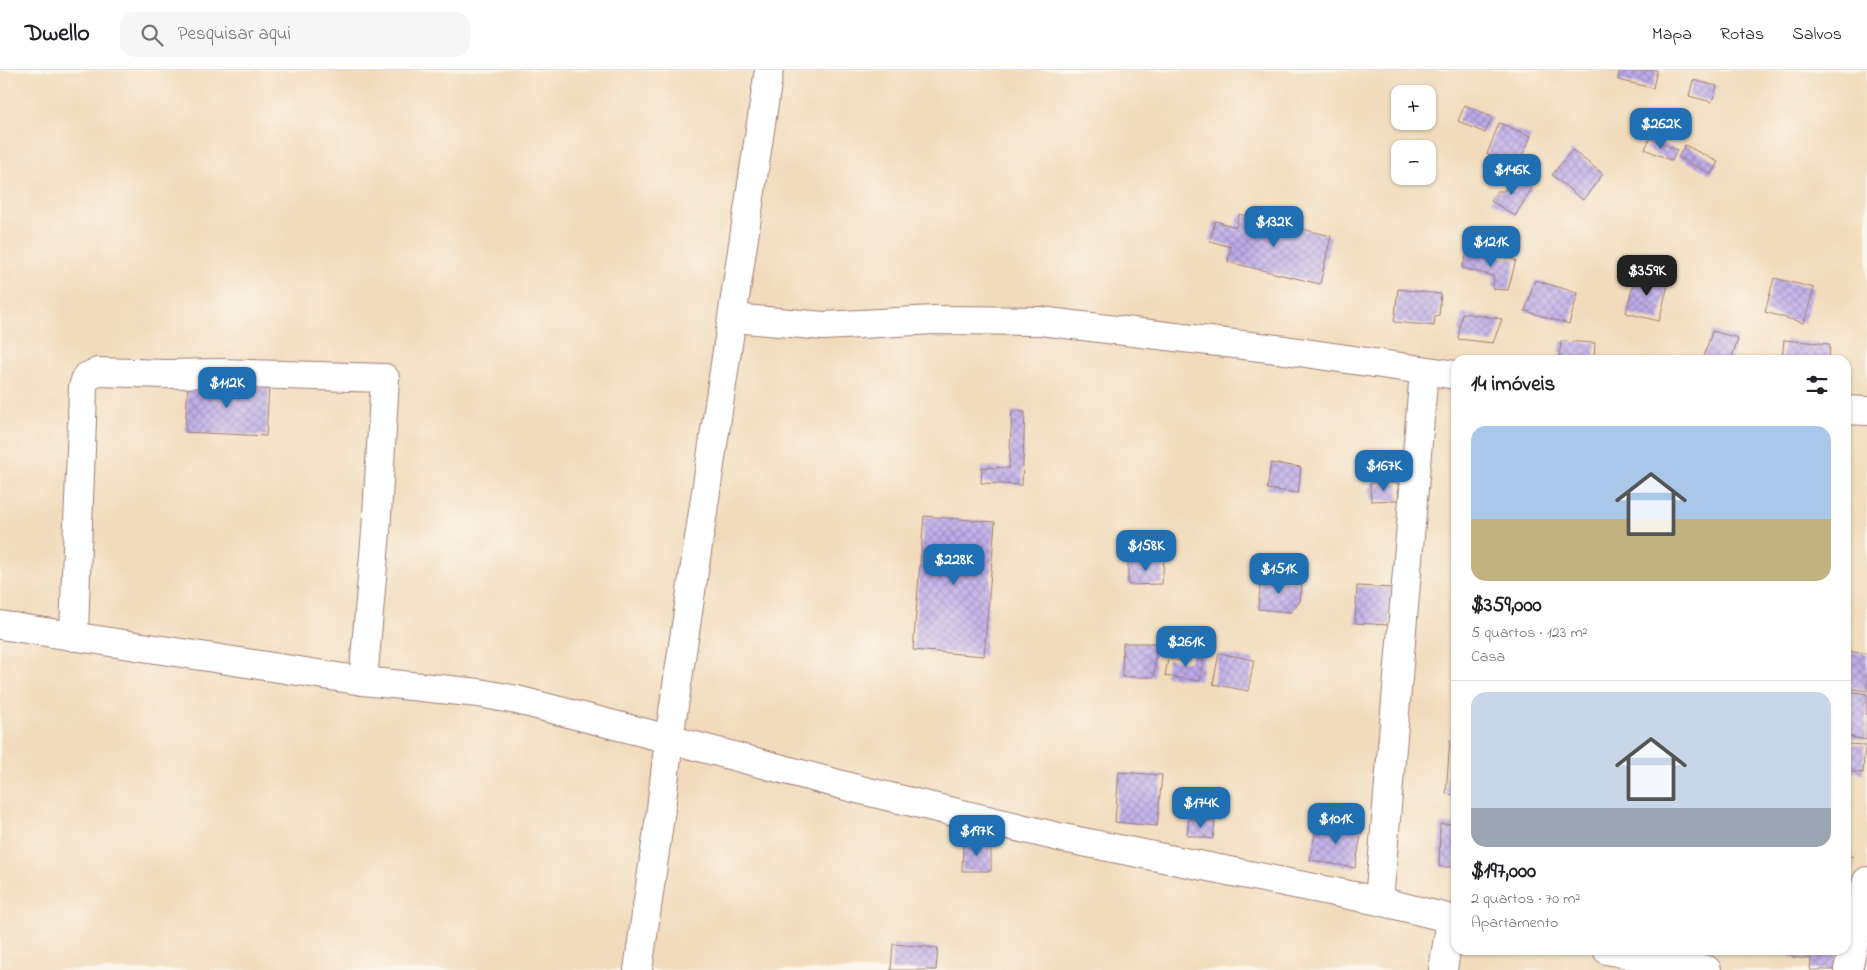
<!DOCTYPE html>
<html lang="pt">
<head>
<meta charset="utf-8">
<style>
	body { margin:0; font-family:"Indie Flower",sans-serif; background:#f6f6f6; color:#202124; height:100vh; display:flex; flex-direction:column; font-size:19px; white-space:nowrap }
	* { box-sizing:border-box; margin:0 }
	p { font-size:16px; color:#757577 }
	.icon { flex:none; width:28px; height:28px; fill:none; stroke:currentColor; stroke-width:2; stroke-linecap:round; stroke-linejoin:round }
	.map { position:relative; flex:1; overflow:hidden }
	.sheet { position:absolute; left:1451px; top:285px; width:400px; height:600px; display:flex; flex-direction:column; background:#fff; border-radius:15px; box-shadow:0 1px 4px #0004 }
	.sheet>* { flex:none }
	.buttons { position:absolute; left:1391px; top:15px; display:grid; gap:10px }
	.buttons a { display:grid; place-items:center; width:45px; height:45px; border-radius:10px; background:#fff; box-shadow:0 1px 4px #0004; font-size:25px }
	.price { position:absolute; translate:-50% -42px; padding:0 11px; border-radius:10px; background:#1f6fb2; color:#fff; font-size:16px; line-height:32px; filter:drop-shadow(0 1px 2px #0008) }
	.price::after { content:''; position:absolute; left:50%; top:30px; width:15px; height:11px; margin-left:-8px; background:inherit; clip-path:polygon(0 0,100% 0,50% 100%) }
	.price.on { background:#222; color:#fff }
	ul { padding:0; list-style:none }
	li { display:grid; align-content:center; gap:10px; height:265px; padding:0 20px }
	li+li { border-top:1px solid #e0e0e0 }
	li span { display:grid; place-items:center; height:155px; border-radius:15px; color:#555 }
	li>.icon { margin-inline-start:auto }
	span .icon { width:90px; height:90px; fill:#fffc; stroke-width:1 }
	li b { font-size:21px }
	h2 { display:flex; justify-content:space-between; align-items:center; height:60px; padding:0 20px; font-size:21px }
	header { display:flex; align-items:center; gap:30px; box-sizing:border-box; height:70px; padding:0 25px; background:#fff; border-bottom:1px solid #e0e0e0 }
	header strong { font-size:24px }
	nav { display:flex; gap:28px; margin-inline-start:auto; font-size:18px }
	.search { width:350px; height:45px; background:#f6f6f6; display:flex; align-items:center; gap:12px; box-sizing:border-box; padding:0 18px; border-radius:15px; color:#757577; font-size:19px }
	.map>svg:first-child { display:block }
</style>
</head>
<body>
<header>
<strong>Dwello</strong>
<div class="search"><svg class="icon" aria-label="search" viewBox="0 0 24 24"><circle cx="10" cy="10" r="6"/><path d="M15 15l6 6"/></svg>Pesquisar aqui</div>
<nav><a>Mapa</a><a>Rotas</a><a>Salvos</a></nav>
</header>
<div class="map">
<svg width="1867" height="900" viewBox="0 0 1867 900">
	<defs>
		<pattern id="building-cross-hatch" width="8" height="8" patternUnits="userSpaceOnUse" patternTransform="scale(1.25)"><rect width="8" height="8" fill="#bcabe9"/><path d="M0 0l8 8M0 8l8-8" fill="none" stroke="#9b8bbd"/></pattern>
	</defs>
	<rect width="100%" height="100%" fill="#fbf7ec"/>
	<filter id="ink" filterUnits="userSpaceOnUse"><feTurbulence type="fractalNoise" baseFrequency=".02" numOctaves="2"/><feDisplacementMap in="SourceGraphic" scale="10" xChannelSelector="R" yChannelSelector="G"/><feConvolveMatrix kernelMatrix="1 2 1 2 8 2 1 2 1" color-interpolation-filters="sRGB"/></filter>
	<filter id="wash" filterUnits="userSpaceOnUse"><feTurbulence type="fractalNoise" baseFrequency=".0096" numOctaves="4" result="noise"/><feDisplacementMap in="SourceGraphic" scale="20" xChannelSelector="R" yChannelSelector="G"/><feGaussianBlur stdDeviation="1.12" result="paint"/><feColorMatrix in="noise" values="0 0 0 0 0 0 0 0 0 0 0 0 0 0 0 0 0 1.4 0 .05"/><feComposite in="paint" operator="in"/></filter>
	<g filter="url(#wash)">
		<rect width="100%" height="100%" fill="#f1dbbc"/>
		<g id="blocks">
			<!-- building -->
			<g fill="url(#building-cross-hatch)">
				<polygon points="1620,0 1657,0 1653,18 1618,10"/>
				<polygon points="1693,10 1717,16 1712,32 1689,26"/>
				<polygon points="1465,35 1492,47 1485,63 1458,51"/>
				<polygon points="1499,53 1531,66 1518,97 1487,84"/>
				<polygon points="1650,68 1677,80 1672,91 1645,79"/>
				<polygon points="1685,75 1718,92 1711,104 1678,87"/>
				<polygon points="1572,80 1603,104 1583,130 1552,105"/>
				<polygon points="1513,107 1532,118 1515,146 1491,131 1497,121 1504,121"/>
				<polygon points="1239,144 1331,166 1320,214 1228,192 1231,177 1210,171 1215,151 1236,157"/>
				<polygon points="1468,180 1516,190 1508,220 1493,219 1494,206 1462,198"/>
				<polygon points="1636,202 1669,211 1659,251 1626,243"/>
				<polygon points="1774,208 1814,218 1804,253 1765,242"/>
				<polygon points="1535,210 1578,223 1569,254 1525,241"/>
				<polygon points="1398,219 1441,224 1439,245 1435,247 1434,256 1394,252"/>
				<polygon points="1462,243 1502,249 1493,273 1458,269"/>
				<polygon points="1712,261 1738,268 1731,290 1703,290"/>
				<polygon points="1784,270 1830,274 1829,290 1782,290"/>
				<polygon points="1561,271 1595,273 1594,290 1559,290"/>
				<polygon points="188,312 269,317 266,366 185,362"/>
				<polygon points="1012,341 1025,342 1022,415 981,413 982,397 1009,398"/>
				<polygon points="1271,393 1301,397 1298,423 1267,419"/>
				<polygon points="1370,413 1398,413 1399,430 1371,431"/>
				<polygon points="924,446 995,452 984,586 913,580"/>
				<polygon points="1164,489 1162,514 1128,515 1128,491"/>
				<polygon points="1261,508 1302,513 1300,531 1291,542 1258,539"/>
				<polygon points="1357,516 1392,518 1389,555 1355,553"/>
				<polygon points="1123,573 1156,573 1154,607 1122,607"/>
				<polygon points="1192,581 1204,582 1200,611 1165,606 1168,589 1190,592"/>
				<polygon points="1848,581 1867,584 1867,621 1846,618 1846,594"/>
				<polygon points="1219,583 1254,590 1248,621 1213,614"/>
				<polygon points="1849,621 1867,624 1866,670 1846,666 1846,634"/>
				<polygon points="1450,670 1456,670 1456,725 1446,724"/>
				<polygon points="1846,674 1865,675 1863,703 1846,701"/>
				<polygon points="1119,702 1162,705 1157,756 1115,752"/>
				<polygon points="1189,749 1215,752 1213,769 1187,765"/>
				<polygon points="1317,752 1362,760 1355,798 1310,790"/>
				<polygon points="1440,754 1456,754 1456,797 1439,797"/>
				<polygon points="963,773 991,774 991,801 962,801"/>
				<polygon points="1846,785 1853,787 1847,807 1846,807"/>
				<polygon points="893,874 938,878 936,900 891,900"/>
				<polygon points="1792,880 1837,880 1835,900 1810,900 1811,889 1792,887"/>
			</g>
		</g>
	</g>
	<g filter="url(#ink)">
		<use href="#blocks" fill-opacity="0" stroke="#9e7d74" stroke-width="1"/>
		<g fill="none" stroke-linecap="round" stroke-linejoin="round">
			<defs>
				<g id="minor">
					<polyline points="733,248 824,256 934,250 1040,251 1285,280 1456,305"/>
					<polyline points="1846,340 1867,341"/>
					<polyline points="0,555 363,611 479,623 517,630 669,669 861,720 1063,768 1379,831 1456,850"/>
					<path d="M 74,567 C 76,483 81,400 83,317 L 86,307 L 98,302 L 167,304 L 218,303 L 385,308 L 376,462 L 363,611"/>
					<polyline points="1379,831 1424,301"/>
					<polyline points="1607,880 1707,900"/>
					<polyline points="1443,900 1451,849"/>
					<polyline points="1848,900 1867,811"/>
				</g>
				<polyline id="major" points="638,900 661,739 669,669 769,0"/>
			</defs>
			<!-- minor casing -->
			<use href="#minor" stroke="#9e7d74" stroke-width="30"/>
			<!-- major casing -->
			<use href="#major" stroke="#9e7d74" stroke-width="30"/>
			<!-- minor -->
			<use href="#minor" stroke="#fff" stroke-width="28"/>
			<!-- major -->
			<use href="#major" stroke="#fff" stroke-width="28"/>
		</g>
	</g>
</svg>
<div class="buttons">
<a>+</a>
<a>−</a>
</div>
<b class="price" style="left:1661px;top:80px">$262K</b>
<b class="price" style="left:1512px;top:126px">$146K</b>
<b class="price" style="left:1274px;top:178px">$132K</b>
<b class="price" style="left:1491px;top:198px">$121K</b>
<b class="price on" style="left:1647px;top:227px">$359K</b>
<b class="price" style="left:227px;top:339px">$112K</b>
<b class="price" style="left:1384px;top:422px">$167K</b>
<b class="price" style="left:1146px;top:502px">$158K</b>
<b class="price" style="left:954px;top:516px">$228K</b>
<b class="price" style="left:1279px;top:525px">$151K</b>
<b class="price" style="left:1186px;top:598px">$261K</b>
<b class="price" style="left:1201px;top:759px">$174K</b>
<b class="price" style="left:1336px;top:775px">$101K</b>
<b class="price" style="left:977px;top:787px">$197K</b>
<section class="sheet">
<h2>14 imóveis<svg class="icon" aria-label="filters" viewBox="0 0 24 24"><path d="M4 7h16M4 17h16"/><circle cx="9" cy="7" r="2"/><circle cx="15" cy="17" r="2"/></svg></h2>
<ul>
<li><span style="background:linear-gradient(#a9c7e8 60%,#c2b280 0)"><svg class="icon" aria-label="home" viewBox="0 0 24 24"><path d="M3 11l9-7 9 7M6 9v11h12V9"/></svg></span><div><b>$359,000</b><p>5 quartos · 123 m²</p><p>Casa</p></div></li>
<li><span style="background:linear-gradient(#c9d6e8 75%,#9aa5b1 0)"><svg class="icon" aria-label="home" viewBox="0 0 24 24"><path d="M3 11l9-7 9 7M6 9v11h12V9"/></svg></span><div><b>$197,000</b><p>2 quartos · 70 m²</p><p>Apartamento</p></div></li>
</ul>
</section>
</div>
</body>
</html>
